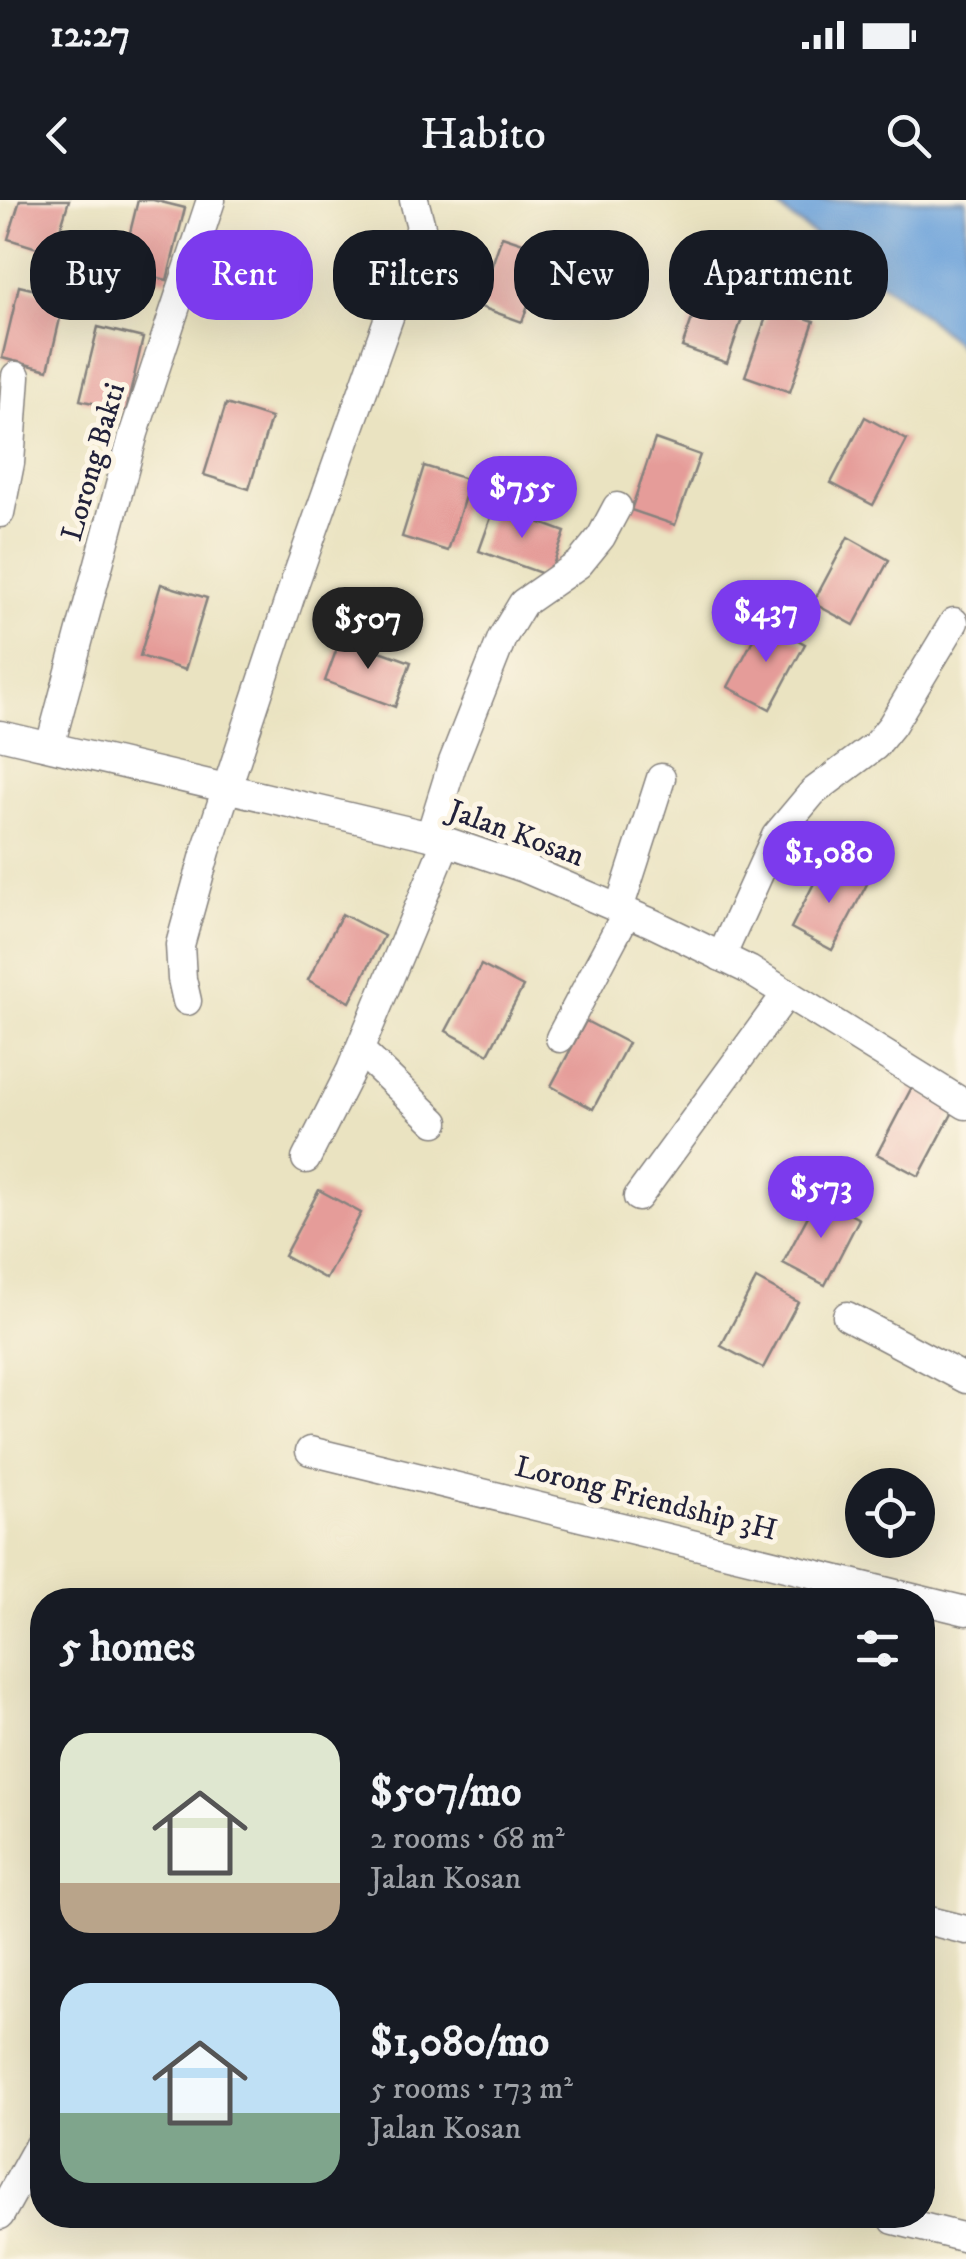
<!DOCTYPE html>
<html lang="en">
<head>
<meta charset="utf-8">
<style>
	body { margin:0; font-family:"IM FELL DW Pica",serif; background:#242831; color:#f1f3f6; height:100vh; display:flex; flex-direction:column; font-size:38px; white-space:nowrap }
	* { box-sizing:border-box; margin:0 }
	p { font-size:32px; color:#9ea1a6 }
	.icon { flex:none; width:55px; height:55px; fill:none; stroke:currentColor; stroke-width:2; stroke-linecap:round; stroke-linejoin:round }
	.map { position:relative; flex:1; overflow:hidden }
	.drawer { position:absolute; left:30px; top:1388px; width:905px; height:640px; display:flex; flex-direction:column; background:#171b24; border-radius:40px; box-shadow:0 10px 40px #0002 }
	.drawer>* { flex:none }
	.guide { position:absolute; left:30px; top:30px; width:908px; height:90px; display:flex; gap:20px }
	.fabs { position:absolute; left:845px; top:1268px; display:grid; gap:20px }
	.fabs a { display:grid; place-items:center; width:90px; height:90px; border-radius:50%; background:#171b24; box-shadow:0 10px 40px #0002; font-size:50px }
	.price { position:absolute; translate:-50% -85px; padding:0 22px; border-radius:35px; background:#7c3aed; color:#fff; font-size:32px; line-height:65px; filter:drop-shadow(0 2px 5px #0008) }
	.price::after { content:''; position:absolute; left:50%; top:60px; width:30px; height:22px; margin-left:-15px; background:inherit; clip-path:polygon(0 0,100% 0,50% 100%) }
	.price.current { background:#222; color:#fff }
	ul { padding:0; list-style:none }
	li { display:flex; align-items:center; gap:30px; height:250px; padding:0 30px }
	li span { display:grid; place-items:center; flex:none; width:280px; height:200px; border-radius:30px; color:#555 }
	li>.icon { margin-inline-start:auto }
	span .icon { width:120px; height:120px; fill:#fffc; stroke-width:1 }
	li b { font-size:42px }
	h2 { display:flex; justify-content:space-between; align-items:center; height:120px; padding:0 30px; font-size:42px }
	.chip { padding:0 35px; border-radius:40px; background:#171b24; box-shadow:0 10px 40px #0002; font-size:35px; line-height:90px }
	.chip.current { background:#7c3aed; color:#fff }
	.status { display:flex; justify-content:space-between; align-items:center; height:70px; padding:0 50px; background:#171b24; direction:ltr }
	.status svg { height:28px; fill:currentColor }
	header { display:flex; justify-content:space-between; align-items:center; height:130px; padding:0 30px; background:#171b24; font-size:45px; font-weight:600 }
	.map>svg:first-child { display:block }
</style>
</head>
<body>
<div class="status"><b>12:27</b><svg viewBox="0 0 49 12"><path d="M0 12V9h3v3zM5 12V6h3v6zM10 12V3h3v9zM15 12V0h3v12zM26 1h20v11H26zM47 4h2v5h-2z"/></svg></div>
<header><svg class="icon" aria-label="back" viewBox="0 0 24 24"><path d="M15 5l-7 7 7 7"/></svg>Habito<svg class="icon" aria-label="search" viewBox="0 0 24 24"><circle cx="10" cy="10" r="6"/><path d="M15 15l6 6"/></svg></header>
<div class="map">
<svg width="966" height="2059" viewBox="0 0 966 2059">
	<rect width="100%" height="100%" fill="#fcf5e5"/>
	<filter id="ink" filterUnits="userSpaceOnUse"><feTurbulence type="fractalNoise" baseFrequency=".01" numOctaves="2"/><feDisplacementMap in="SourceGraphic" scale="20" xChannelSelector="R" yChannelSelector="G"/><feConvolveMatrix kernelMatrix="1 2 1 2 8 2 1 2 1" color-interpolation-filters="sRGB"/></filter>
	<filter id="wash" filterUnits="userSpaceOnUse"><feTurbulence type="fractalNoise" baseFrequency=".0048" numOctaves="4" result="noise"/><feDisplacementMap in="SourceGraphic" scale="40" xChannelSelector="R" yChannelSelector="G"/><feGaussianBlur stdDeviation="2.25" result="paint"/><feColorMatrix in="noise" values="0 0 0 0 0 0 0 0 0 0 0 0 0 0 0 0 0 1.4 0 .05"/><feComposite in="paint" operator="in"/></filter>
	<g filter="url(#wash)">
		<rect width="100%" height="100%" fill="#eae3c1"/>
		<!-- water -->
		<path fill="#6da3da" stroke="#48628a" stroke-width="2.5" d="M 770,0 L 966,0 L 966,153 C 909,94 832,54 770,0 Z"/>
		<g id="blocks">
			<!-- building -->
			<g fill="#e59c99">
				<polygon points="20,0 69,0 53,53 8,39"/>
				<polygon points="138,0 153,0 185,8 167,80 121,69"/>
				<polygon points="502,36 547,51 522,122 478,106"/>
				<polygon points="707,76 751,92 727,163 682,147"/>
				<polygon points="19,86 65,97 48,170 2,158"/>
				<polygon points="770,106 814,121 790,192 745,176"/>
				<polygon points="98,127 143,138 126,211 80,200"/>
				<polygon points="226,204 271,218 249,289 204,275"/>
				<polygon points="865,217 907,240 873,305 831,283"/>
				<polygon points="655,239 700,255 675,325 631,310"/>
				<polygon points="424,266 470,280 448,351 402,337"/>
				<polygon points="495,306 565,332 549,376 479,351"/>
				<polygon points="848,337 889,360 854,425 813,403"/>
				<polygon points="161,384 207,398 185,470 140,456"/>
				<polygon points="763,421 805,444 770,509 728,487"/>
				<polygon points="341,437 411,462 395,507 325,481"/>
				<polygon points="825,662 867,684 832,750 791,728"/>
				<polygon points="342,714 384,736 350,802 308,780"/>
				<polygon points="481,765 523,787 488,854 446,831"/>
				<polygon points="586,821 628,843 593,909 551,886"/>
				<polygon points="912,887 954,910 919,976 877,954"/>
				<polygon points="319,990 361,1013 326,1079 284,1056"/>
				<polygon points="818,997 859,1019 825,1085 783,1063"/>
				<polygon points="756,1079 798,1102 763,1168 721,1146"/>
			</g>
		</g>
	</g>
	<g filter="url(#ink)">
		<use href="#blocks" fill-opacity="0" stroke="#86827e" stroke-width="2.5"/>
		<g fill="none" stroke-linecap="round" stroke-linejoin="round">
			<defs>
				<g id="minor">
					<polyline points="0,313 10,263 16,176"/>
					<polyline points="0,535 430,636 524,668 652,723 749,770 966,905"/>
					<polyline points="50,546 134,233 211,0"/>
					<polyline points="430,636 453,562 502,438 523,403 579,364 601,337 617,307"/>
					<polyline points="619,709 661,578"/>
					<polyline points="721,757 776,636 813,592 875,546 892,525 954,422"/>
					<polyline points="187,801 182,779 180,745 206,651 295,382 421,27 414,0"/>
					<polyline points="560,838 627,712"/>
					<polyline points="360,850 435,922"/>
					<polyline points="306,959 351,870 446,642"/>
					<polyline points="638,997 787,793"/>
					<polyline points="847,1116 966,1179"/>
					<polyline points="310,1251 966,1411"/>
					<polyline points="922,1719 966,1730"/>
					<polyline points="0,2015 40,1943"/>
					<polyline points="894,2020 966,2038"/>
				</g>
			</defs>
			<!-- minor casing -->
			<use href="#minor" stroke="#86827e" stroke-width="31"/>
			<!-- minor -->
			<use href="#minor" stroke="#fff" stroke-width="28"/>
		</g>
	</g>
	<g text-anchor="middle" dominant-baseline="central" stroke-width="10" stroke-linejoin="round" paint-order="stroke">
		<!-- street labels -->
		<g font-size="30" fill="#22223b" stroke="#fcf5e5">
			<text transform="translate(94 262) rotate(-74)">Lorong Bakti</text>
			<text transform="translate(516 634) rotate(20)">Jalan Kosan</text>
			<text transform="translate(646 1299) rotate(14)">Lorong Friendship 3H</text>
		</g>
	</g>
</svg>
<div class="fabs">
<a><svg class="icon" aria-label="locate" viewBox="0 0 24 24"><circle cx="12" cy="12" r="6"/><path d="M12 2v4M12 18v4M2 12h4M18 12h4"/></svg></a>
</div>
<b class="price" style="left:522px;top:341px">$755</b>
<b class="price" style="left:766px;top:465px">$437</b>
<b class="price current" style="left:368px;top:472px">$507</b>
<b class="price" style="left:829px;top:706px">$1,080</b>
<b class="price" style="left:821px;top:1041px">$573</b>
<div class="guide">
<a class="chip">Buy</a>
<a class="chip current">Rent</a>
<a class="chip">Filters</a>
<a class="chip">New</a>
<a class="chip">Apartment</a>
</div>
<section class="drawer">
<h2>5 homes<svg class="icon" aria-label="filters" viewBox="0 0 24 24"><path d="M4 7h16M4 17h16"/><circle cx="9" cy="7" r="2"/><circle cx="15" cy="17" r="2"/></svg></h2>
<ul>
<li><span style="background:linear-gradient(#dfe7d0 75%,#b9a48a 0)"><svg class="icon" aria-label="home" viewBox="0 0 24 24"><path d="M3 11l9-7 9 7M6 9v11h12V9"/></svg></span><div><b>$507/mo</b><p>2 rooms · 68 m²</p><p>Jalan Kosan</p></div></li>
<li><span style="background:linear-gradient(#bfe0f5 65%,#7fa58c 0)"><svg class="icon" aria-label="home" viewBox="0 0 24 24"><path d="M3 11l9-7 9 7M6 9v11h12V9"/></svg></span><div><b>$1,080/mo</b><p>5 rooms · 173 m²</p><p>Jalan Kosan</p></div></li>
</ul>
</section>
</div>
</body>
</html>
